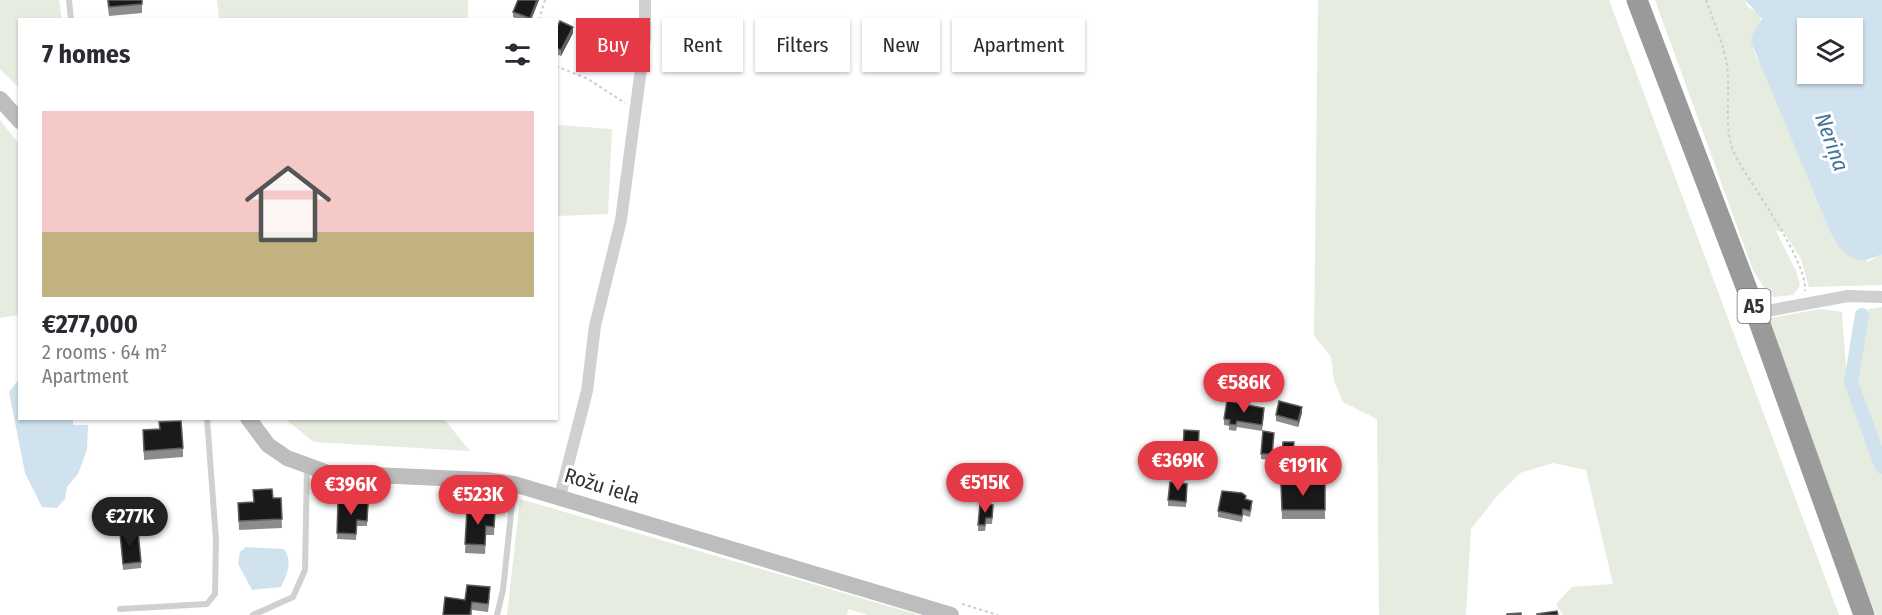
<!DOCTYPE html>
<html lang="en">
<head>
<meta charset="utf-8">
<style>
	body { margin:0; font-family:"Fira Sans Condensed",sans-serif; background:#f2f2f3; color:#2b2b33; height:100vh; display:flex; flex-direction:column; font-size:22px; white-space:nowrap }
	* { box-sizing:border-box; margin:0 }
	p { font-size:20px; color:#7c7c81 }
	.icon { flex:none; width:33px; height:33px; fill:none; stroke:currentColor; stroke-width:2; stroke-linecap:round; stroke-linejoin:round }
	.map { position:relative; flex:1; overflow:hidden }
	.drawer { position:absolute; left:18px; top:18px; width:540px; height:402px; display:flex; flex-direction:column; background:#fff; border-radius:0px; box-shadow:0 2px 4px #0004 }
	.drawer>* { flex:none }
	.guide { position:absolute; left:576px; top:18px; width:570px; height:54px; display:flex; gap:12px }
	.controls { position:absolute; left:1797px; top:18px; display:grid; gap:12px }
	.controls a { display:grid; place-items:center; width:66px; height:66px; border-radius:0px; background:#fff; box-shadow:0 2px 4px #0004; font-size:30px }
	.price { position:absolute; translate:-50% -51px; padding:0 14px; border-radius:21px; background:#e63946; color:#fff; font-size:20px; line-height:39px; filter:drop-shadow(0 2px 3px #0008) }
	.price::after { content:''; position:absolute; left:50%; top:36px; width:18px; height:14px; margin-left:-9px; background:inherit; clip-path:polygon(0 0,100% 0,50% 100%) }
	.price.current { background:#222; color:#fff }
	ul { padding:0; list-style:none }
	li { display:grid; align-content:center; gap:12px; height:318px; padding:0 24px }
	li span { display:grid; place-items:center; height:186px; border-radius:0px; color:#555 }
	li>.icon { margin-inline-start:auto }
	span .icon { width:108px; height:108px; fill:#fffc; stroke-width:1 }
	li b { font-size:26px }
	h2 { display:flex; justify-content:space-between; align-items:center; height:72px; padding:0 24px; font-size:26px }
	.pill { padding:0 21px; border-radius:0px; background:#fff; box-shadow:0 2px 4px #0004; font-size:21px; line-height:54px }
	.pill.current { background:#e63946; color:#fff }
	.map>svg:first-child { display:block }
</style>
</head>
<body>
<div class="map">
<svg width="1882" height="615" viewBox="0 0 1882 615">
	<rect width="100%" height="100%" fill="#fff"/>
	<!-- green -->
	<g fill="#e6ecdf">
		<polygon points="0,0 59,0 62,19 20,20 19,88 0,69"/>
		<polygon points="217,0 468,0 468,19 219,19"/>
		<polygon points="1318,0 1609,0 1839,615 1563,615 1556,604 1572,587 1613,584 1586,470 1553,463 1520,473 1497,496 1471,529 1466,615 1379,615 1377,419 1343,402 1334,381 1331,357 1314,336"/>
		<path d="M 1655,0 L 1745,0 L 1748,7 L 1760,14 L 1761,24 C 1753,36 1750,39 1755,54 L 1868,262 L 1882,254 L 1882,285 L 1809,287 L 1801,259 L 1784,232 L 1776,231 L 1797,273 L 1800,286 L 1793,295 L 1774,297 L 1766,291 L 1753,270 Z"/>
		<polygon points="0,120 19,144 19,315 0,318"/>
		<polygon points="557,125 612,129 608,214 557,216"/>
		<polygon points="1882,307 1882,455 1853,378 1867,329 1868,309"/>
		<polygon points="1820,309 1842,312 1847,382 1882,475 1882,615 1876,615 1767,327 1771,318"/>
		<polygon points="285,419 444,419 470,451 314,442"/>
		<polygon points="520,499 919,615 868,615 848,609 847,615 507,615"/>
	</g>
	<!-- water -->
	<g fill="#cfe2ee" fill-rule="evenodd">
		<path d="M 1745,0 L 1882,0 L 1882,254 C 1856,268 1841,255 1830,231 L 1751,42 L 1753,33 L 1762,19 ZM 1808,28 L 1852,28 L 1852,74 L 1808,74 Z"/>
		<polygon points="19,379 20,418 73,419 73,425 88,425 87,450 78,474 67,487 65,499 57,508 42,507 25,473 9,392"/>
		<path d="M 246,547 L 284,549 C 293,561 287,575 281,587 L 252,590 L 238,564 L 240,552 Z"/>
	</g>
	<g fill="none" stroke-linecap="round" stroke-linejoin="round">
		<!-- canal -->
		<polyline stroke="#cfe2ee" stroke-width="14" points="1862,315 1851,382 1882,467"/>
		<!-- path -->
		<g stroke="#cdcdcd" stroke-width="2" stroke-dasharray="3 3" stroke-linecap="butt">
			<path d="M 1706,0 C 1713,21 1724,44 1727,66 C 1731,96 1722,129 1736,157 C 1752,187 1807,259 1805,291"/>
			<polyline points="539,20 545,0"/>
			<polyline points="556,66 588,79 625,103"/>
			<polyline points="962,604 998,615"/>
		</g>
		<!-- lane -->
		<g stroke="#d0d0d0" stroke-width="6">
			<polyline points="69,0 71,20"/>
			<polyline points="120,609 207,604 215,594 216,540 207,418"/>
			<polyline points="253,615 293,597 305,570 307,467"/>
			<polyline points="497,615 503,590 514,485"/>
		</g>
		<!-- street -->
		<g stroke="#d0d0d0" stroke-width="12">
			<polyline points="1756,313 1848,296 1882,297"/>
			<polyline points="560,496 587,391 595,326 621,220 645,38 645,0"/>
		</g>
		<!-- secondary -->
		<g stroke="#bdbdbd" stroke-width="16">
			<polyline points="0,99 20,121"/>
			<polyline points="248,418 268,445 287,458 328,473 486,480 514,484 951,615"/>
		</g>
		<!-- highway -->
		<polyline stroke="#9a9a9a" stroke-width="21" points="1637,0 1756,313 1864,615"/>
	</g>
	<!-- wall -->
	<g fill="#8c8c8c">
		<polygon points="107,0 142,0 142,13 109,16"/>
		<polygon points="518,0 539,0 531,20 519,20 513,17 513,12"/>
		<polygon points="556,29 573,33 561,56 556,54"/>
		<polygon points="1302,413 1298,427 1276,421 1276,415"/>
		<polygon points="1264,414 1262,431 1237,427 1236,431 1229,430 1229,426 1224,425 1224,419"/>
		<polygon points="159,422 183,448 183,457 144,460 143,430 159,429"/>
		<polygon points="1199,437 1198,460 1183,459 1183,453"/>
		<polygon points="1274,439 1272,460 1261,459 1261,454"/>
		<polygon points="1283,442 1294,442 1293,461 1282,460"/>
		<polygon points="1281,484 1325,484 1325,519 1282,519"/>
		<polygon points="1187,490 1186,507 1168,506 1168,500"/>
		<polygon points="273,498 281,498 282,528 239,530 238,503 253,502"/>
		<polygon points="1246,499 1252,507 1250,517 1243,515 1242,522 1218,517 1218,511"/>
		<polygon points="338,502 368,503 367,526 357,526 356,540 337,539"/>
		<polygon points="467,510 495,511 494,535 486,535 485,554 465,553"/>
		<polygon points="993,511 992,524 986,524 985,531 978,531 978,525"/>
		<polygon points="120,533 141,562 141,568 123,570"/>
		<polygon points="490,596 488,612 472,610 472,615 443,615 465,600"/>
	</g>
	<!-- shaded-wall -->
	<g fill="#5f5f5f">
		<polygon points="537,0 539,0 531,20 530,20"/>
		<polygon points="573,27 573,33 561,56 561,50"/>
		<polygon points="1302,407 1302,413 1298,427 1298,421"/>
	</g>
	<!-- building -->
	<g fill="#1a1a1a" stroke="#5f5f5f" stroke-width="1.5">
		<polygon points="108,0 142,0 142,4 109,7"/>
		<polygon points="518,0 537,0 530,18 513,12"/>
		<polygon points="560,21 573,27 561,50 556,48 556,29"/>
		<polygon points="1227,401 1264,408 1262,425 1237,421 1236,425 1229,424 1230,420 1224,419"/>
		<polygon points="1279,401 1302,407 1298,421 1276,415"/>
		<polygon points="181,421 183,448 144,451 143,430 160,429 159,422"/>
		<polygon points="1184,430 1199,431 1198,454 1183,453"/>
		<polygon points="1263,431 1274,433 1272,454 1261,454"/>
		<polygon points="1283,442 1294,442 1293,458 1282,457"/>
		<polygon points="1170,482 1187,484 1186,502 1168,500"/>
		<polygon points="1281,484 1325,484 1325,510 1282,510"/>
		<polygon points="272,489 273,498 281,498 282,519 239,521 238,503 254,502 253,490"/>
		<polygon points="1222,491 1242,493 1246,496 1245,499 1252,501 1250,511 1243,509 1242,516 1218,511"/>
		<polygon points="338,502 368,503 367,521 357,520 356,534 337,533"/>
		<polygon points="980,504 993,505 992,518 986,518 985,525 978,525"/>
		<polygon points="467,510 495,511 494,527 486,526 485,545 465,544"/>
		<polygon points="138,531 141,562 123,564 120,533"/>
		<polygon points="467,585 490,587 488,604 472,602 470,615 443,615 445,597 465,600"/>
		<polygon points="1557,611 1558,615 1537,615 1537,614"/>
		<polygon points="1521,613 1521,615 1507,615 1507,614"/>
	</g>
	<g text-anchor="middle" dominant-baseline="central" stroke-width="6" stroke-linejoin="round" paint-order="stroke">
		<!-- shield labels -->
		<rect fill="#fff" stroke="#707070" stroke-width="1.5" x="1737.5" y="289" width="33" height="34" rx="4.5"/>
		<g font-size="20" font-weight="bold" fill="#333">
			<text x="1754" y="306">A5</text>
		</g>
		<!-- street labels -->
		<g font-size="21" fill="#333" stroke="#fff">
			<text transform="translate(602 486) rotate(17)">Rožu iela</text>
		</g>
		<!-- water labels -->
		<g font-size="22" font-style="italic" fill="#3f7597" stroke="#fff">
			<text transform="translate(1832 142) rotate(70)">Neriņa</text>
		</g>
	</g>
</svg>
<div class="controls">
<a><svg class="icon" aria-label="layers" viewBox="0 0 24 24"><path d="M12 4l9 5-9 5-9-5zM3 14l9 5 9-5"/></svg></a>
</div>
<b class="price" style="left:1244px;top:414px">€586K</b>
<b class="price" style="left:1178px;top:492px">€369K</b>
<b class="price" style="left:1303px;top:497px">€191K</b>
<b class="price" style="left:985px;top:514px">€515K</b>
<b class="price" style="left:351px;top:516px">€396K</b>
<b class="price" style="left:478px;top:526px">€523K</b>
<b class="price current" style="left:130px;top:548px">€277K</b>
<div class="guide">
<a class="pill current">Buy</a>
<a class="pill">Rent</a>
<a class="pill">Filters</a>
<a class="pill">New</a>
<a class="pill">Apartment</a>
</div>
<section class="drawer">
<h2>7 homes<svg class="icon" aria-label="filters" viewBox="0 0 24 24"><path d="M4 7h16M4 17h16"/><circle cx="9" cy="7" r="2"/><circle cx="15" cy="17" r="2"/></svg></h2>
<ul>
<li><span style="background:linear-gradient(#f6c9c9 65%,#c2b280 0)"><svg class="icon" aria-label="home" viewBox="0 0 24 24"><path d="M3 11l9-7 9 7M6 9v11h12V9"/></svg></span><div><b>€277,000</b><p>2 rooms · 64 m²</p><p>Apartment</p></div></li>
</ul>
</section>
</div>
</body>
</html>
